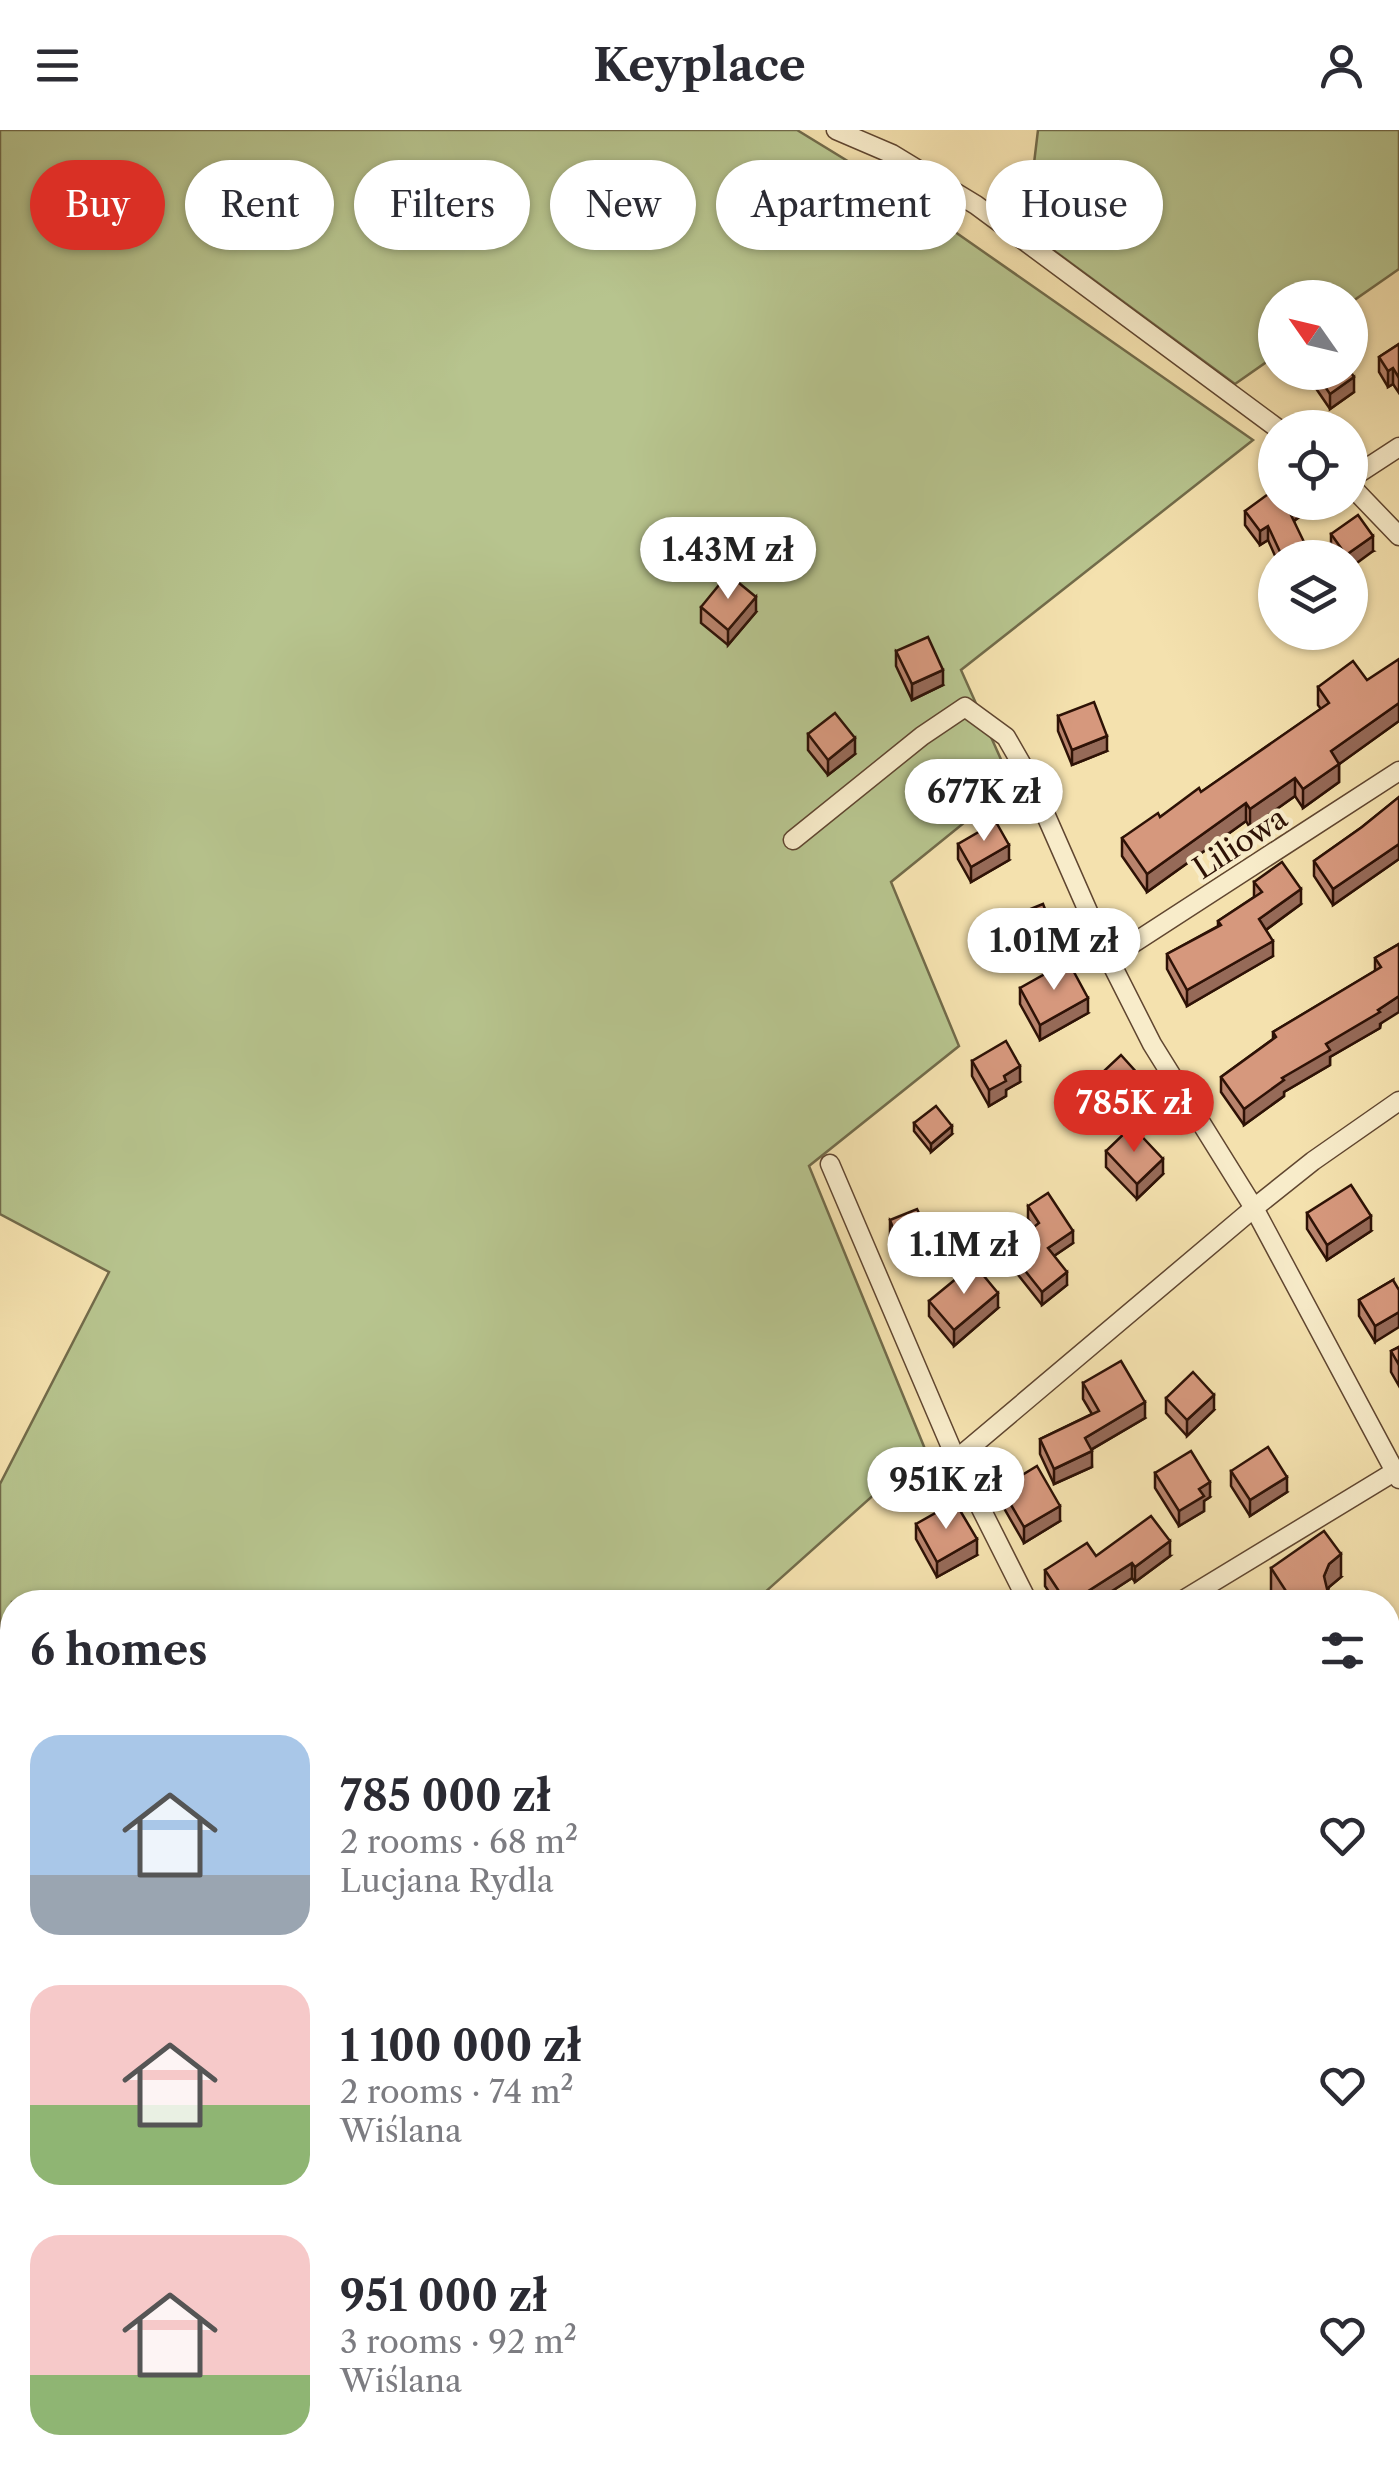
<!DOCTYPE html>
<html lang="en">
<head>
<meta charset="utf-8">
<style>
	body { margin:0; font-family:"Libre Caslon Text",serif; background:#f2f2f3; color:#2b2b33; height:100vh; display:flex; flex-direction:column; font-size:38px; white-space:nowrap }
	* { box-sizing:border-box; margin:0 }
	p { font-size:32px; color:#7c7c81 }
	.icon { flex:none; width:55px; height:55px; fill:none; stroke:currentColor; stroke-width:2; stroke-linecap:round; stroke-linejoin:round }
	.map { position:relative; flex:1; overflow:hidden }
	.details { position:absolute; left:0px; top:1460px; width:1400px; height:892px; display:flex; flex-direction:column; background:#fff; border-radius:40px 40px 0 0; box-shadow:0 2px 8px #0004 }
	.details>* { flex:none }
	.guide { position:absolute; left:30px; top:30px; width:1340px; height:90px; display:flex; gap:20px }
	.needle { width:65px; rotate:304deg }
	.tools { position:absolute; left:1258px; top:150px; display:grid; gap:20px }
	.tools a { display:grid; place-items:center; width:110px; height:110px; border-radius:50%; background:#fff; box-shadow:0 2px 8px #0004; font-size:50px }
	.price { position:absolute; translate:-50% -85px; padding:0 22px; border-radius:35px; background:#fff; color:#222; font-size:32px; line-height:65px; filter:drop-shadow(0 2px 5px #0008) }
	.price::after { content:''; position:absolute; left:50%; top:60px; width:30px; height:22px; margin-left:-15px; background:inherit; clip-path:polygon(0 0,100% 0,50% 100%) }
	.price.active { background:#d93025; color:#fff }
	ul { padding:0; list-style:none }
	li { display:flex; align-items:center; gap:30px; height:250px; padding:0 30px }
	li span { display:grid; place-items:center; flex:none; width:280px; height:200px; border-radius:30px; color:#555 }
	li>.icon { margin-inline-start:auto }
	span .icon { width:120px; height:120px; fill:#fffc; stroke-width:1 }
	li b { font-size:42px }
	h2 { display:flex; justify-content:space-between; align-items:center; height:120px; padding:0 30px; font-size:42px }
	.chip { padding:0 35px; border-radius:45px; background:#fff; box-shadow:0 2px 8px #0004; font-size:35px; line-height:90px }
	.chip.active { background:#d93025; color:#fff }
	header { display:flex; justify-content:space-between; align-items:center; height:130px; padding:0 30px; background:#fff; font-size:45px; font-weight:700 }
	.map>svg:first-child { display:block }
</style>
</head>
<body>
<header><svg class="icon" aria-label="menu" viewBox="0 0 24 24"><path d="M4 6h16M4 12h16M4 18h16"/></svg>Keyplace<svg class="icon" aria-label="person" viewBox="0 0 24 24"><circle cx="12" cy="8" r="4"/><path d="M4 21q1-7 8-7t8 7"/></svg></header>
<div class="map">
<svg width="1399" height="2351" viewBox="0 0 1399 2351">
	<rect width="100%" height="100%" fill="#f4e1ae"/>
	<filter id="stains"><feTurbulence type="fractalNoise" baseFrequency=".002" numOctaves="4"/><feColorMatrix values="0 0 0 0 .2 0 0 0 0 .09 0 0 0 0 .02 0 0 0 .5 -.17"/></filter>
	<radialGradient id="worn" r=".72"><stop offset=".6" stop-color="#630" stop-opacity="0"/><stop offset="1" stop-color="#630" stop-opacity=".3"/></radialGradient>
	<!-- green -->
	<g fill="#b7c48e" stroke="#726b4a" stroke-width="2.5">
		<polygon points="0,0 797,0 895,60 1253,310 961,540 1012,654 891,752 959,916 809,1036 925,1319 754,1472 12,1472 12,1665 0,1640 0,1354 109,1142 0,1084"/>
		<polygon points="1038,0 1399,0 1399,139 1350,173 1350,168 1275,168 1275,226 1235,254 1026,100"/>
		<polygon points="12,2227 12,2291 0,2299 0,2236"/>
		<polygon points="60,2340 132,2340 118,2351 53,2351 62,2344"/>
		<polygon points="208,2340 265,2340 279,2347 278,2351 195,2351"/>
		<polygon points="885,2340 959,2340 963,2351 914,2351 910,2340 888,2349"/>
	</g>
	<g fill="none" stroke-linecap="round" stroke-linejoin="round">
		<defs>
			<g id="lane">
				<polyline points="0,1927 9,1961"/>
				<polyline points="0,2062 12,2052"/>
				<polyline points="0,2186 12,2176"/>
				<polyline points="305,2351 307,2340"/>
				<polyline points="393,2351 395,2340"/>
				<polyline points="478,2351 481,2340"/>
				<polyline points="1099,2351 1129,2340"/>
			</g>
			<g id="street">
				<polyline points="836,0 892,24 976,75 1277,298"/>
				<polyline points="1350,349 1399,317"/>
				<polyline points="1350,355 1399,406"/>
				<polyline points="793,710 922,606 965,577 1006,607 1029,647 1109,829 1152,914 1254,1078 1399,1349"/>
				<polyline points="1109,829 1399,641"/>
				<polyline points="830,1034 956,1329 1028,1472"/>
				<polyline points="908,1370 1254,1078 1313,1031 1399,971"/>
				<polyline points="1180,1472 1399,1339"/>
				<polyline points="0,1695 12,1716"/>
				<polyline points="0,1963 12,1960"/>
				<polyline points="1388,2235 1399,2263"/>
				<polyline points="1142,2340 1145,2351"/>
			</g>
		</defs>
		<!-- lane casing -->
		<use href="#lane" stroke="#604630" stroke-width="12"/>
		<!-- street casing -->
		<use href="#street" stroke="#604630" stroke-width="21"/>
		<!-- lane -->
		<use href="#lane" stroke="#f8ecca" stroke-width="9"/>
		<!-- street -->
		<use href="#street" stroke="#f8ecca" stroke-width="18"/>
	</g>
	<!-- wall -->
	<g fill="#b8836c" stroke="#2e1206" stroke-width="2.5">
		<polygon points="1399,214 1399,263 1393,254 1388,257 1379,242 1379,227"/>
		<polygon points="1313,242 1350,242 1354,262 1330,279 1313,254"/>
		<polygon points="1309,372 1309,380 1294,391 1305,428 1276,428 1268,410 1260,415 1245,395 1245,381"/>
		<polygon points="1331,404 1373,421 1350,428 1337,428 1331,419"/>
		<polygon points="701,477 756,482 728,515 701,493"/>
		<polygon points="896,521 943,555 912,570 896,536"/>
		<polygon points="1318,557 1399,591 1339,634 1339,652 1303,678 1295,666 1250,698 1246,691 1147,762 1122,726 1122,708 1160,687 1201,662 1321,579 1318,575"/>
		<polygon points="1058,586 1107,621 1072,635 1058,601"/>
		<polygon points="808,604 855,624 828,645 808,620"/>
		<polygon points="1399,667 1399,729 1333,775 1314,746 1314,731 1362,697"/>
		<polygon points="958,714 1009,730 971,752 958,729"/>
		<polygon points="1254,752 1301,774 1266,800 1273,826 1187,876 1167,839 1167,824 1218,796 1218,791 1254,767"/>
		<polygon points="1001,791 1055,819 1013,836 1001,806"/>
		<polygon points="1399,814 1380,898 1330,927 1330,935 1284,962 1284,966 1244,995 1221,962 1221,947 1273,909 1273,902 1375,841 1375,828"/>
		<polygon points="1020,858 1088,883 1040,910 1020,874"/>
		<polygon points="972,931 1020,952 1006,960 1006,966 989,976 972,946"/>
		<polygon points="1088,956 1147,969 1114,1000 1088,971"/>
		<polygon points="914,993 952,1004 931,1022 914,1001"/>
		<polygon points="1106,1021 1163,1044 1137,1069 1106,1037"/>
		<polygon points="1028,1076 1073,1113 1054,1126 1067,1155 1042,1175 1007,1131 1007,1118 1034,1098 1028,1089"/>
		<polygon points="1307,1083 1371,1101 1327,1130 1307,1099"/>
		<polygon points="890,1090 933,1128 903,1139 890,1106"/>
		<polygon points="1393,1150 1375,1212 1359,1186 1359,1170"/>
		<polygon points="929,1171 998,1178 954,1216 929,1186"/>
		<polygon points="1399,1217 1399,1256 1391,1242 1391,1221"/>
		<polygon points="1083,1253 1145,1288 1091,1320 1092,1337 1054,1354 1040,1324 1040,1309 1092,1284 1083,1269"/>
		<polygon points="1166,1268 1214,1280 1187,1306 1166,1283"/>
		<polygon points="1231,1341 1287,1362 1250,1386 1231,1356"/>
		<polygon points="1155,1343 1210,1367 1204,1371 1204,1381 1179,1396 1155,1358"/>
		<polygon points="1001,1358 1060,1391 1024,1413 1001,1373"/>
		<polygon points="916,1394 977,1425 937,1447 916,1409"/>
		<polygon points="1096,1426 1170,1426 1135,1452 1132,1448 1095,1472 1056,1472 1045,1456 1045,1440"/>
		<polygon points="1271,1438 1341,1447 1329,1457 1328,1460 1328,1472 1279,1472 1271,1461"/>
		<polygon points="1399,1773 1399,1821 1388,1798 1388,1778"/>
		<polygon points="12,2054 12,2170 8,2169 0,2176 0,2061 2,2062"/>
		<polygon points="1399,2091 1399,2148 1396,2149 1388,2116 1388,2094"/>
		<polygon points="333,2340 370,2340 368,2349 333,2342"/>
		<polygon points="643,2340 794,2340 794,2345 777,2351 643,2351"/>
		<polygon points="1357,2340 1388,2340 1397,2348 1389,2351 1360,2351"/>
	</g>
	<!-- shaded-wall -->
	<g fill="#966a58" stroke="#2e1206" stroke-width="2.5">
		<polygon points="1393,238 1393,254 1388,257 1388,241"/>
		<polygon points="1354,247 1354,262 1330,279 1330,264"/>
		<polygon points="1301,372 1309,372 1309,380 1289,394 1289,381"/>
		<polygon points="1268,396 1268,410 1260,415 1260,401"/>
		<polygon points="1373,406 1373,421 1350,438 1350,428 1346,428 1346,425"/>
		<polygon points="1305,414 1305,428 1281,428 1281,424"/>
		<polygon points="756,467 756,482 728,515 728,500"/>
		<polygon points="943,540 943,555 912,570 912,554"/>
		<polygon points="1399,573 1399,591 1331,640 1331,621"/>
		<polygon points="1107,606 1107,621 1072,635 1072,620"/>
		<polygon points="855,608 855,624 828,645 828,630"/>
		<polygon points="1339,634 1339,652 1303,678 1303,659"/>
		<polygon points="1295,648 1295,666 1250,698 1250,679"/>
		<polygon points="1246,673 1246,691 1147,762 1147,744"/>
		<polygon points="1399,714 1399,729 1333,775 1333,759"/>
		<polygon points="1009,715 1009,730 971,752 971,737"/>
		<polygon points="1301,759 1301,774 1259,805 1259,789"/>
		<polygon points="1055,804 1055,819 1013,836 1013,821"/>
		<polygon points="1273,811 1273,826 1187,876 1187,860"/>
		<polygon points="1399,866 1399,882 1380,894 1380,898 1330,927 1330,935 1284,962 1284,966 1244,995 1244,979 1282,948 1326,914"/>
		<polygon points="1088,868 1088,883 1040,910 1040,895"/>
		<polygon points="1020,936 1020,952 1006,960 1006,966 989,976 989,960 1004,946"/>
		<polygon points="1147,954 1147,969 1114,1000 1114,985"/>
		<polygon points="952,996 952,1004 931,1022 931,1014"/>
		<polygon points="1163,1029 1163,1044 1137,1069 1137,1054"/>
		<polygon points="1371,1086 1371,1101 1327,1130 1327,1115"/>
		<polygon points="1073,1101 1073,1113 1048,1130 1048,1118"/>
		<polygon points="933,1113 933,1128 903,1139 903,1124"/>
		<polygon points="1067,1142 1067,1155 1042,1175 1042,1162"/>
		<polygon points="998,1163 998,1178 954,1216 954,1200"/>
		<polygon points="1399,1182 1399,1197 1375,1212 1375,1196"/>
		<polygon points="1214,1265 1214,1280 1187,1306 1187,1290"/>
		<polygon points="1145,1272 1145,1288 1085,1323 1085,1308"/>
		<polygon points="1092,1321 1092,1337 1054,1354 1054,1339"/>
		<polygon points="1287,1347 1287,1362 1250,1386 1250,1370"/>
		<polygon points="1210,1352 1210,1367 1204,1371 1204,1381 1179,1396 1179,1381 1199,1359"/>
		<polygon points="1060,1376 1060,1391 1024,1413 1024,1397"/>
		<polygon points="977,1409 977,1425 937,1447 937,1432"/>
		<polygon points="1170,1411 1170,1426 1135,1452 1135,1437"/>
		<polygon points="1341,1424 1341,1447 1329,1457 1325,1466 1328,1463 1328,1472 1317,1472 1324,1446 1329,1434"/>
		<polygon points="1132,1433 1132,1448 1095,1472 1071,1472"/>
		<polygon points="10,2037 10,2044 0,2052 0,2044"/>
		<polygon points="1396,2133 1399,2133 1399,2148 1396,2149"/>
		<polygon points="8,2162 8,2169 0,2176 0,2168"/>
		<polygon points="12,2211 12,2219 0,2228 0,2220"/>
		<polygon points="1397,2333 1397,2348 1389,2351 1364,2351 1364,2345 1377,2340 1388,2340 1388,2336"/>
		<polygon points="540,2340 545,2340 542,2351 537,2351"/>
		<polygon points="684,2340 794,2340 794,2345 777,2351 654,2351"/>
	</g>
	<!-- building -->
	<g fill="#d6987d" stroke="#2e1206" stroke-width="2.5">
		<polygon points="1399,214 1399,248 1393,238 1388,241 1379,227"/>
		<polygon points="1350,241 1354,247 1330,264 1315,242 1350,242"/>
		<polygon points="1275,359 1275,372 1301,372 1289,381 1305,414 1281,424 1268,396 1260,401 1245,381"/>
		<polygon points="1358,385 1373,406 1346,425 1331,404"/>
		<polygon points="728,444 756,467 728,500 701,477"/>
		<polygon points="928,507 943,540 912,554 896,521"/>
		<polygon points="1399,529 1399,573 1331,621 1339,634 1303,659 1295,648 1250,679 1246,673 1147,744 1122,708 1158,683 1160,687 1199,658 1201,662 1329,573 1318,557 1353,531 1367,550"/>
		<polygon points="1094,572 1107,606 1072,620 1058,586"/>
		<polygon points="835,583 855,608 828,630 808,604"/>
		<polygon points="1399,667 1399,714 1333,759 1314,731 1362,697"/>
		<polygon points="996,692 1009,715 971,737 958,714"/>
		<polygon points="1282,732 1301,759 1259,789 1273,811 1187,860 1167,824 1221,795 1218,791 1262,762 1254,752"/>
		<polygon points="1043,774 1055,804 1013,821 1001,791"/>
		<polygon points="1399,814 1399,866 1378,880 1380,882 1326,914 1330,920 1282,948 1284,950 1244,979 1221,947 1276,907 1273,902 1381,837 1375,828"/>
		<polygon points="1068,831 1088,868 1040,895 1020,858"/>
		<polygon points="1006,911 1020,936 1004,946 1006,951 989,960 972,931"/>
		<polygon points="1121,925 1147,954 1114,985 1088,956"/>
		<polygon points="936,976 952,996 931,1014 914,993"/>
		<polygon points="1132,996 1163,1029 1137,1054 1106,1021"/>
		<polygon points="1351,1055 1371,1086 1327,1115 1307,1083"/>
		<polygon points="1048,1063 1073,1101 1048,1118 1067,1142 1042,1162 1007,1118 1039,1093 1028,1076"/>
		<polygon points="917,1079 933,1113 903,1124 890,1090"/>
		<polygon points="974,1134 998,1163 954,1200 929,1171"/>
		<polygon points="1393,1150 1399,1160 1399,1182 1375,1196 1359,1170"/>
		<polygon points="1399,1217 1399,1235 1391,1221"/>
		<polygon points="1121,1231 1145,1272 1085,1308 1092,1321 1054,1339 1040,1309 1099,1281 1083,1253"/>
		<polygon points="1193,1242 1214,1265 1187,1290 1166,1268"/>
		<polygon points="1268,1317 1287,1347 1250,1370 1231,1341"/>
		<polygon points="1191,1321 1210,1352 1199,1359 1204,1366 1179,1381 1155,1343"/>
		<polygon points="1037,1336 1060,1376 1024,1397 1001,1358"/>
		<polygon points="955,1372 977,1409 937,1432 916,1394"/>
		<polygon points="1151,1386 1170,1411 1135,1437 1132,1433 1071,1472 1066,1472 1045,1440 1087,1413 1096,1426"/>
		<polygon points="1324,1401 1341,1424 1329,1434 1324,1446 1328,1463 1317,1472 1293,1472 1271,1438"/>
		<polygon points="1399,1773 1399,1806 1388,1782 1388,1778"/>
		<polygon points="12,2001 12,2038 10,2037 0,2044 0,2010"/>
		<polygon points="12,2054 12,2162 8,2162 0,2168 0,2061 2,2062"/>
		<polygon points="1399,2091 1399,2133 1396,2133 1388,2101 1388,2094"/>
		<polygon points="12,2178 12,2211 0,2220 0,2185 4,2185"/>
		<polygon points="1388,2308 1397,2333 1388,2336"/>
		<polygon points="190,2340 203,2340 212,2351 177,2351"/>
		<polygon points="503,2340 540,2340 537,2351 501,2351"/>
		<polygon points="650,2340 684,2340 654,2351"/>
		<polygon points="1183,2340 1214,2340 1217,2351 1186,2351"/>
		<polygon points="1362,2340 1377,2340 1364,2345"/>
	</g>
	<g text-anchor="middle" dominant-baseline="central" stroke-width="9" stroke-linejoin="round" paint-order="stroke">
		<!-- street labels -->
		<g font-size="30" fill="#2e1206" stroke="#f8ecca">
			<text transform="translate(1240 713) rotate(-33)">Liliowa</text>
		</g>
	</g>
	<rect width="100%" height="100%" filter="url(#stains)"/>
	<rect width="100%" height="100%" fill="url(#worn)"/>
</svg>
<div class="tools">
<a><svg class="needle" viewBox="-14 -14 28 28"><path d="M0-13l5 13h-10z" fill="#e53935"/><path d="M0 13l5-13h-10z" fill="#7c7c81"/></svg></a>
<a><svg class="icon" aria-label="locate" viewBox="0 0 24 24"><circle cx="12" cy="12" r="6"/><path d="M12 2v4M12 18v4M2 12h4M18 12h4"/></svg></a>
<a><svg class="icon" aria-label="layers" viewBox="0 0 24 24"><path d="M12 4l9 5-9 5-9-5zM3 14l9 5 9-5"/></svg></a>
</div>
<b class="price" style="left:728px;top:472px">1.43M zł</b>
<b class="price" style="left:984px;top:714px">677K zł</b>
<b class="price" style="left:1054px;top:863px">1.01M zł</b>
<b class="price active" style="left:1134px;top:1025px">785K zł</b>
<b class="price" style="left:964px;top:1167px">1.1M zł</b>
<b class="price" style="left:946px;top:1402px">951K zł</b>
<div class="guide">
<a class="chip active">Buy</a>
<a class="chip">Rent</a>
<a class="chip">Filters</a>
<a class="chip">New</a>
<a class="chip">Apartment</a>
<a class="chip">House</a>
</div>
<section class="details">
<h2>6 homes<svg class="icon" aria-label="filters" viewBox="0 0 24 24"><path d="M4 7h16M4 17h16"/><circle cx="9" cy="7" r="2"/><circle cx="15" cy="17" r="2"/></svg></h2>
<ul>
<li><span style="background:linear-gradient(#a9c7e8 70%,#9aa5b1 0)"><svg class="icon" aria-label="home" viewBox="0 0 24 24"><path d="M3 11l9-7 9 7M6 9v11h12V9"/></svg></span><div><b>785 000 zł</b><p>2 rooms · 68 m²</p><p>Lucjana Rydla</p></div><svg class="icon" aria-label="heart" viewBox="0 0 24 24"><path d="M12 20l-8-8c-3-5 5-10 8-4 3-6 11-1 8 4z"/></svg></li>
<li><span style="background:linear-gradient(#f6c9c9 60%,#8fb573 0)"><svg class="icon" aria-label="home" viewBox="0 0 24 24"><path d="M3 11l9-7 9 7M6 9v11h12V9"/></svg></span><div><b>1 100 000 zł</b><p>2 rooms · 74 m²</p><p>Wiślana</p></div><svg class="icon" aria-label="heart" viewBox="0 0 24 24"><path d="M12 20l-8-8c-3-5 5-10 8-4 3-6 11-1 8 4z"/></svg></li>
<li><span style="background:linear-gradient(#f6c9c9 70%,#8fb573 0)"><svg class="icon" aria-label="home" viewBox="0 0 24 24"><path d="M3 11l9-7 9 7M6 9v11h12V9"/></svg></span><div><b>951 000 zł</b><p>3 rooms · 92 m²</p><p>Wiślana</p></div><svg class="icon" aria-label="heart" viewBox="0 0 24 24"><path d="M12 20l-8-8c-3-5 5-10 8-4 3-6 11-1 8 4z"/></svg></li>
</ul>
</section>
</div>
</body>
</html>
